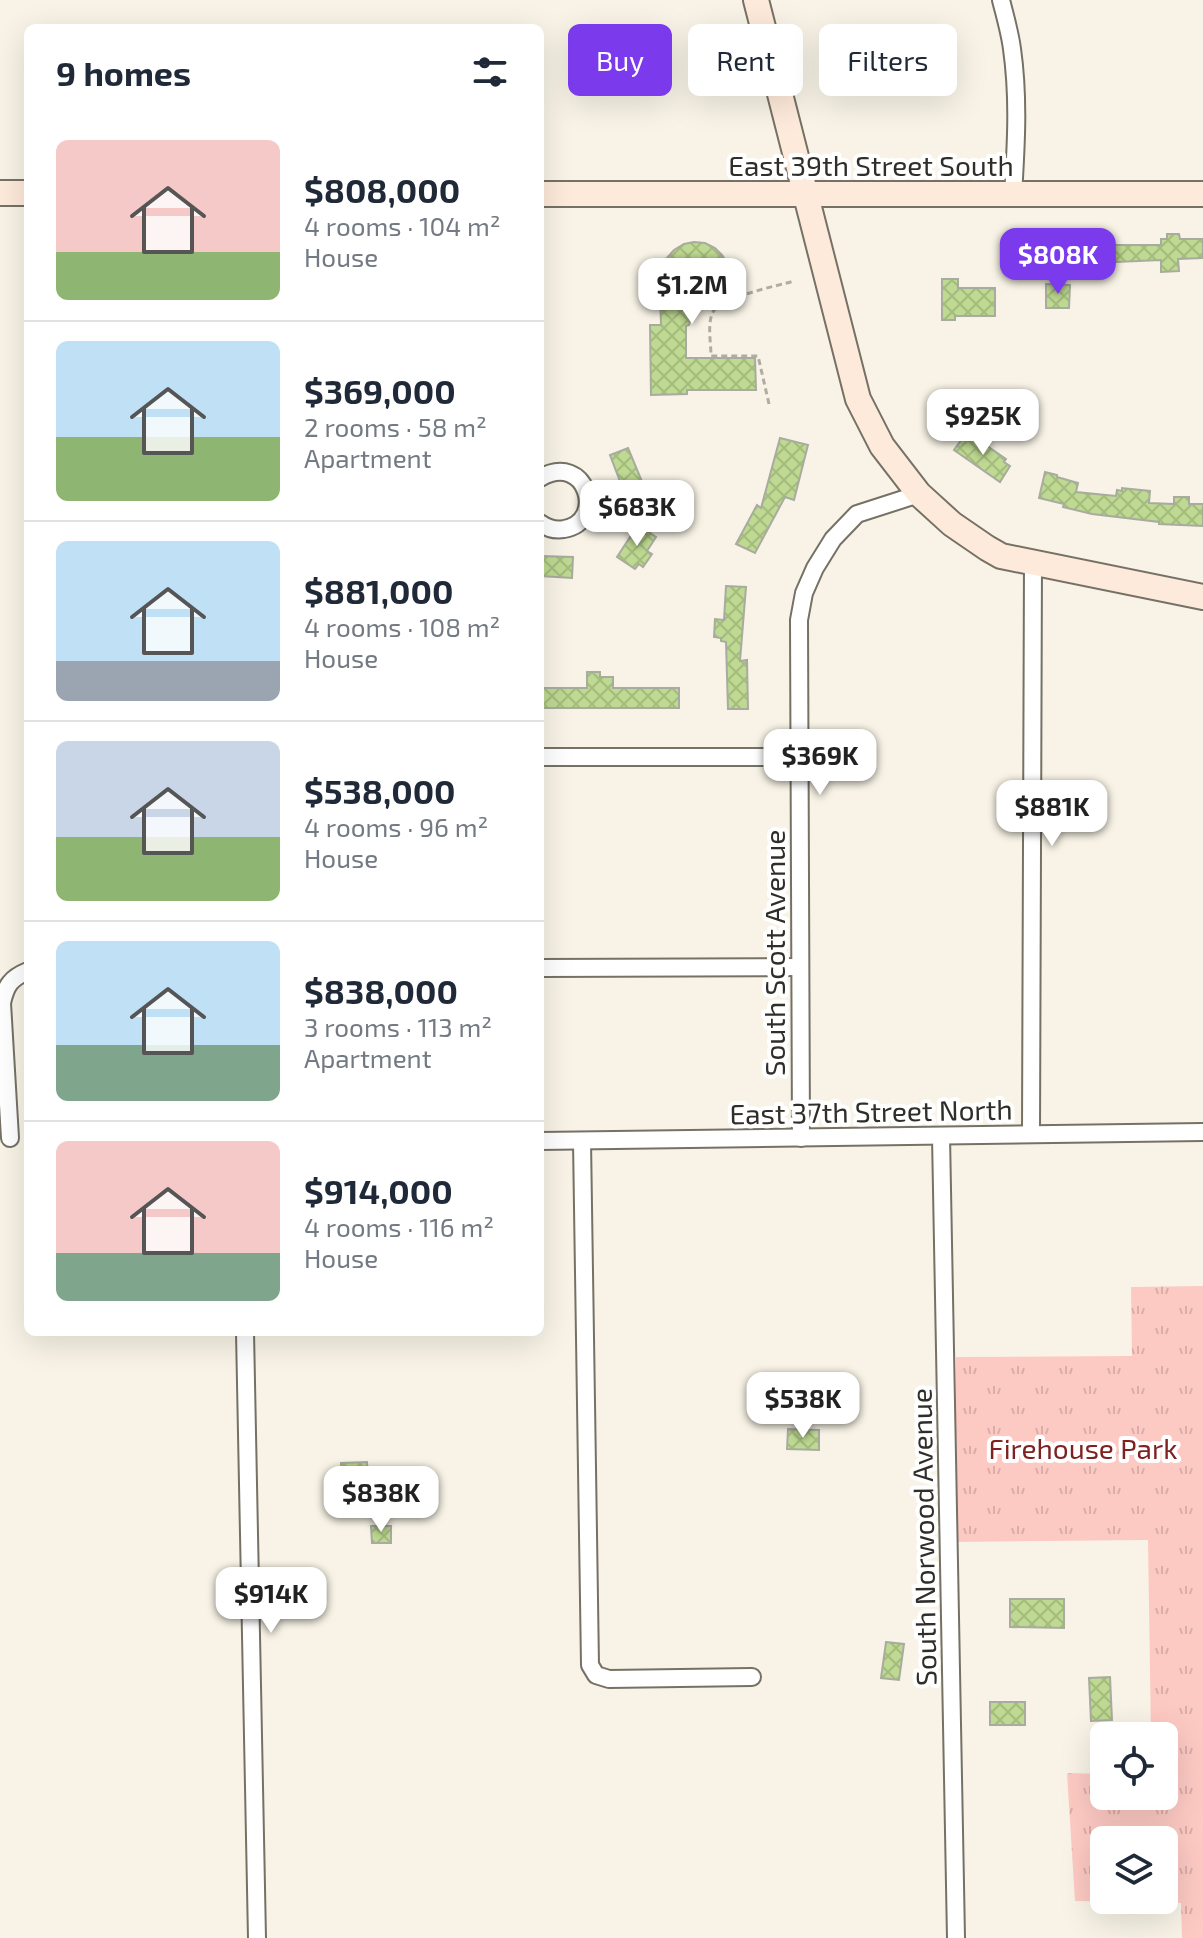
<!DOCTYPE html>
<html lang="en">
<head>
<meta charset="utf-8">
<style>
	body { margin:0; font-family:"Exo 2",sans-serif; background:#f2f2f3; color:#1f2937; height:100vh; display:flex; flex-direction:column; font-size:30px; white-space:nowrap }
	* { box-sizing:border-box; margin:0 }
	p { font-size:26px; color:#747a83 }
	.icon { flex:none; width:44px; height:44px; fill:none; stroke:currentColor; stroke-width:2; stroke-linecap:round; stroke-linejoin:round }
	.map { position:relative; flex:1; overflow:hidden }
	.panel { position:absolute; left:24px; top:24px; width:520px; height:1312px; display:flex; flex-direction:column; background:#fff; border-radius:12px; box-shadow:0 8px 32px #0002 }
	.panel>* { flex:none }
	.guide { position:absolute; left:568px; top:24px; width:514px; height:72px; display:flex; gap:16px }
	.fabs { position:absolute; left:1090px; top:1722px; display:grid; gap:16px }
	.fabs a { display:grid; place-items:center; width:88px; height:88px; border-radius:12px; background:#fff; box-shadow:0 8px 32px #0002; font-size:40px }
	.price { position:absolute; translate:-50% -68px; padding:0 18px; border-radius:16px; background:#fff; color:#222; font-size:26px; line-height:52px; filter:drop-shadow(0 2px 4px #0008) }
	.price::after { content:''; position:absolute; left:50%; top:48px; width:24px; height:18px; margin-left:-12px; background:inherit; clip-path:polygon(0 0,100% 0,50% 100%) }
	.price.on { background:#7c3aed; color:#fff }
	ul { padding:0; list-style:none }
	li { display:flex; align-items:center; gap:24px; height:200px; padding:0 32px }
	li+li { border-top:2px solid #e0e1e3 }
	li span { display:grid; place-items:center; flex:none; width:224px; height:160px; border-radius:12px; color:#555 }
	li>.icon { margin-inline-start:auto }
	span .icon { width:96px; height:96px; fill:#fffc; stroke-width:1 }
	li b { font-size:34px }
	h2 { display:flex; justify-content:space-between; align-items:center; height:96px; padding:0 32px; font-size:34px }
	.pill { padding:0 28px; border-radius:12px; background:#fff; box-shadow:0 8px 32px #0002; font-size:28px; line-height:72px }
	.pill.on { background:#7c3aed; color:#fff }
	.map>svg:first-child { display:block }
</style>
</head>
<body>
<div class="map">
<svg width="1203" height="1938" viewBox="0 0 1203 1938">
	<defs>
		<pattern id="park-tufts" width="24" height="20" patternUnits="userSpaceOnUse" patternTransform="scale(2)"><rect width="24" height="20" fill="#fdc9c3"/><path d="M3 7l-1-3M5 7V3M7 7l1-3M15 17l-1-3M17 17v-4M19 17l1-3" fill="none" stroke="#d9ada8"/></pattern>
		<pattern id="building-cross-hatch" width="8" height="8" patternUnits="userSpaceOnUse" patternTransform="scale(2)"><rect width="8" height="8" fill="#bed991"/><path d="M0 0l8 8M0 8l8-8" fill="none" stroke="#a4bb7d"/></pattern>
	</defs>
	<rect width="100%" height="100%" fill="#f8f3e6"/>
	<!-- park -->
	<path fill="url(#park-tufts)" fill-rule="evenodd" d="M 1203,1286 L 1203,1938 L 1182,1938 L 1181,1903 L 1075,1901 L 1067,1773 L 1104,1774 L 1104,1796 L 1164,1796 L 1164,1736 L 1151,1736 L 1148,1540 L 955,1542 L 956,1357 L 1132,1356 L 1131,1287 ZM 1104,1840 L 1164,1840 L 1164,1900 L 1104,1900 Z"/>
	<!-- building -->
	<g fill="url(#building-cross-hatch)" stroke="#a7ac9f" stroke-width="2">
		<polygon points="1167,234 1179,234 1180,239 1203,239 1203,258 1178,259 1179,271 1161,272 1161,260 1094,263 1094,260 1057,261 1057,240 1106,239 1112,240 1112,245 1161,245 1161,239 1167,239"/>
		<polygon points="694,242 705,243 715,248 722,255 727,263 729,281 726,289 721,298 713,304 704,308 694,309 689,325 686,326 686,358 755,358 756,390 687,390 687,394 651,395 650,325 661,325 660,294 665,294 662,276 663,267 666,259 674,250 684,244"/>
		<polygon points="942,279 958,279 958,288 995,288 995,316 955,316 955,320 942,320"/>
		<polygon points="1046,284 1070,285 1069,308 1046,308"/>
		<polygon points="967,432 1006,459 1004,462 1010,466 1000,482 954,450"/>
		<polygon points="780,438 808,445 794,500 785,497 755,553 736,544 757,505 761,508"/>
		<polygon points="628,448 643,484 624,492 610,455"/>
		<polygon points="1045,472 1057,475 1057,477 1078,483 1076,492 1116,496 1117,490 1122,491 1122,488 1150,491 1149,503 1174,504 1174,497 1189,497 1189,504 1203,504 1203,526 1159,524 1159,522 1092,514 1063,507 1064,504 1039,498"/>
		<polygon points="638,525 656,537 647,551 652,554 643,567 639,564 635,569 617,557"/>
		<polygon points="540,556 573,557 572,578 540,576"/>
		<polygon points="726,586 746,587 740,661 747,660 748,709 728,709 726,642 721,641 721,638 714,637 715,619 724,620"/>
		<polygon points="587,672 600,672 600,677 613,677 613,688 679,688 679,708 540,708 540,688 587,688"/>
		<polygon points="788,1429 819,1430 819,1450 787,1449"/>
		<polygon points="367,1462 368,1480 342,1480 341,1463"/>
		<polygon points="371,1526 391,1526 391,1543 372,1543"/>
		<polygon points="1010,1599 1064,1599 1064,1628 1010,1627"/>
		<polygon points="886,1642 904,1644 899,1680 881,1678"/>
		<polygon points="1110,1677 1112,1720 1091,1721 1089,1678"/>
		<rect x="990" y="1702" width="35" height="23"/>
	</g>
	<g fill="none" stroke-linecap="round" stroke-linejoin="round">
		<defs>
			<g id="street">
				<path d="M 1001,0 C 1005,16 1010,33 1012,49 C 1019,98 1016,146 1013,195"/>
				<path d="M 540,478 C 587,451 607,522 564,529 C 554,531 547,528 540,523"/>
				<polyline points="540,757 799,757"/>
				<polyline points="540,968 800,967"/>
				<polyline points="1031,1134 1033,562"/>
				<polyline points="941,1136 956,1938"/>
				<path d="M 10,1138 L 2,1003 C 6,985 11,978 28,971"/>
				<polyline points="801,1138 799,620 804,593 815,568 833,539 857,514 919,494"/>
				<polyline points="540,1141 1203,1132"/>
				<polyline points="582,1141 590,1665 596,1675 609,1679 752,1677"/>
				<polyline points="245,1332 257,1938"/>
			</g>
			<g id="secondary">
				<polyline points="756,0 858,399 882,446 919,494 952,524 987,548 1001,556 1203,597"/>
				<polyline points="0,193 28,193"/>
				<polyline points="540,194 1203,194"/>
			</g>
		</defs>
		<!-- street casing -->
		<use href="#street" stroke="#757165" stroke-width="20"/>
		<!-- secondary casing -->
		<use href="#secondary" stroke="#757165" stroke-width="28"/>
		<!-- path -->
		<path stroke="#b0aca2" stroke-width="3" stroke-dasharray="6 4" stroke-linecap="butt" d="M 769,404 L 758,356 L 711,356 C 711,343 707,323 713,312 C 721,297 777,286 794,281"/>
		<!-- street -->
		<use href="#street" stroke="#fff" stroke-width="16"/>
		<!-- secondary -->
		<use href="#secondary" stroke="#feeada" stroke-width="24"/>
	</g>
	<g text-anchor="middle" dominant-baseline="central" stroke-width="8" stroke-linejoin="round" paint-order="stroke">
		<!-- street labels -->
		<g font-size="28" fill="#302e29" stroke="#fff">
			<text x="871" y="165">East 39th Street South</text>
			<text transform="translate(774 953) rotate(-90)">South Scott Avenue</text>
			<text transform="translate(871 1111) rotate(-1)">East 37th Street North</text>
			<text transform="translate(923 1537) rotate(-91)">South Norwood Avenue</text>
		</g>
		<!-- park labels -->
		<g font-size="28" fill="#7f2121" stroke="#fff">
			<text x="1083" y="1448">Firehouse Park</text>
		</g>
	</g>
</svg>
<div class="fabs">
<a><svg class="icon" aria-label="locate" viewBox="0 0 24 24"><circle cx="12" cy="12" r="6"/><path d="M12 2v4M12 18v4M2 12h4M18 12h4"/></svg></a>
<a><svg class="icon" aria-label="layers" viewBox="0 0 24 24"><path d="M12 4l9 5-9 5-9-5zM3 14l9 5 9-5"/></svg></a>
</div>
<b class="price on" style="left:1058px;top:296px">$808K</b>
<b class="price" style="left:692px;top:326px">$1.2M</b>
<b class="price" style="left:983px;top:457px">$925K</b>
<b class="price" style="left:637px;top:548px">$683K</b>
<b class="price" style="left:820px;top:797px">$369K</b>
<b class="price" style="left:1052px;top:848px">$881K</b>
<b class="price" style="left:803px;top:1440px">$538K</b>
<b class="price" style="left:381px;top:1534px">$838K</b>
<b class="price" style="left:271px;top:1635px">$914K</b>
<div class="guide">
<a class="pill on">Buy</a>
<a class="pill">Rent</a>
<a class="pill">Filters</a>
</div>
<section class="panel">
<h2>9 homes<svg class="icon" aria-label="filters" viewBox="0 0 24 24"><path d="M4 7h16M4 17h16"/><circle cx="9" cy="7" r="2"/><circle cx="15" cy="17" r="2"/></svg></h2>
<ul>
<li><span style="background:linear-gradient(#f6c9c9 70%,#8fb573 0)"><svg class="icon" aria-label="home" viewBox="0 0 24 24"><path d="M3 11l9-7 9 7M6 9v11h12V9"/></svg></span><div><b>$808,000</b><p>4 rooms · 104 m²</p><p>House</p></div></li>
<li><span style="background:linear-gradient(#bfe0f5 60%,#8fb573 0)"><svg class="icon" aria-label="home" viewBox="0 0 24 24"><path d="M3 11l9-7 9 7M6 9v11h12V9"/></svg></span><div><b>$369,000</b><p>2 rooms · 58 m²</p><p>Apartment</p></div></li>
<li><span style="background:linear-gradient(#bfe0f5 75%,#9aa5b1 0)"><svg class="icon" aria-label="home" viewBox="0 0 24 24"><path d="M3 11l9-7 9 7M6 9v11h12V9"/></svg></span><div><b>$881,000</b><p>4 rooms · 108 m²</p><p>House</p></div></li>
<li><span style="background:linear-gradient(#c9d6e8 60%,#8fb573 0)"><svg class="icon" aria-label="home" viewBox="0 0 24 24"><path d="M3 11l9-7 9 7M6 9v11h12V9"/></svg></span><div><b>$538,000</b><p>4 rooms · 96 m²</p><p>House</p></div></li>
<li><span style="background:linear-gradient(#bfe0f5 65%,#7fa58c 0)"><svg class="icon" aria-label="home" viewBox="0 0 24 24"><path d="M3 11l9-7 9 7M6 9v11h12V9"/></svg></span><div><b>$838,000</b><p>3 rooms · 113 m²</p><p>Apartment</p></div></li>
<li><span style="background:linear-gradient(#f6c9c9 70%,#7fa58c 0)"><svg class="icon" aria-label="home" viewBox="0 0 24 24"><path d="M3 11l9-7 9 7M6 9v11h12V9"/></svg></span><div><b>$914,000</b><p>4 rooms · 116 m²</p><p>House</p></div></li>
</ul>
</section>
</div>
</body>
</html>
